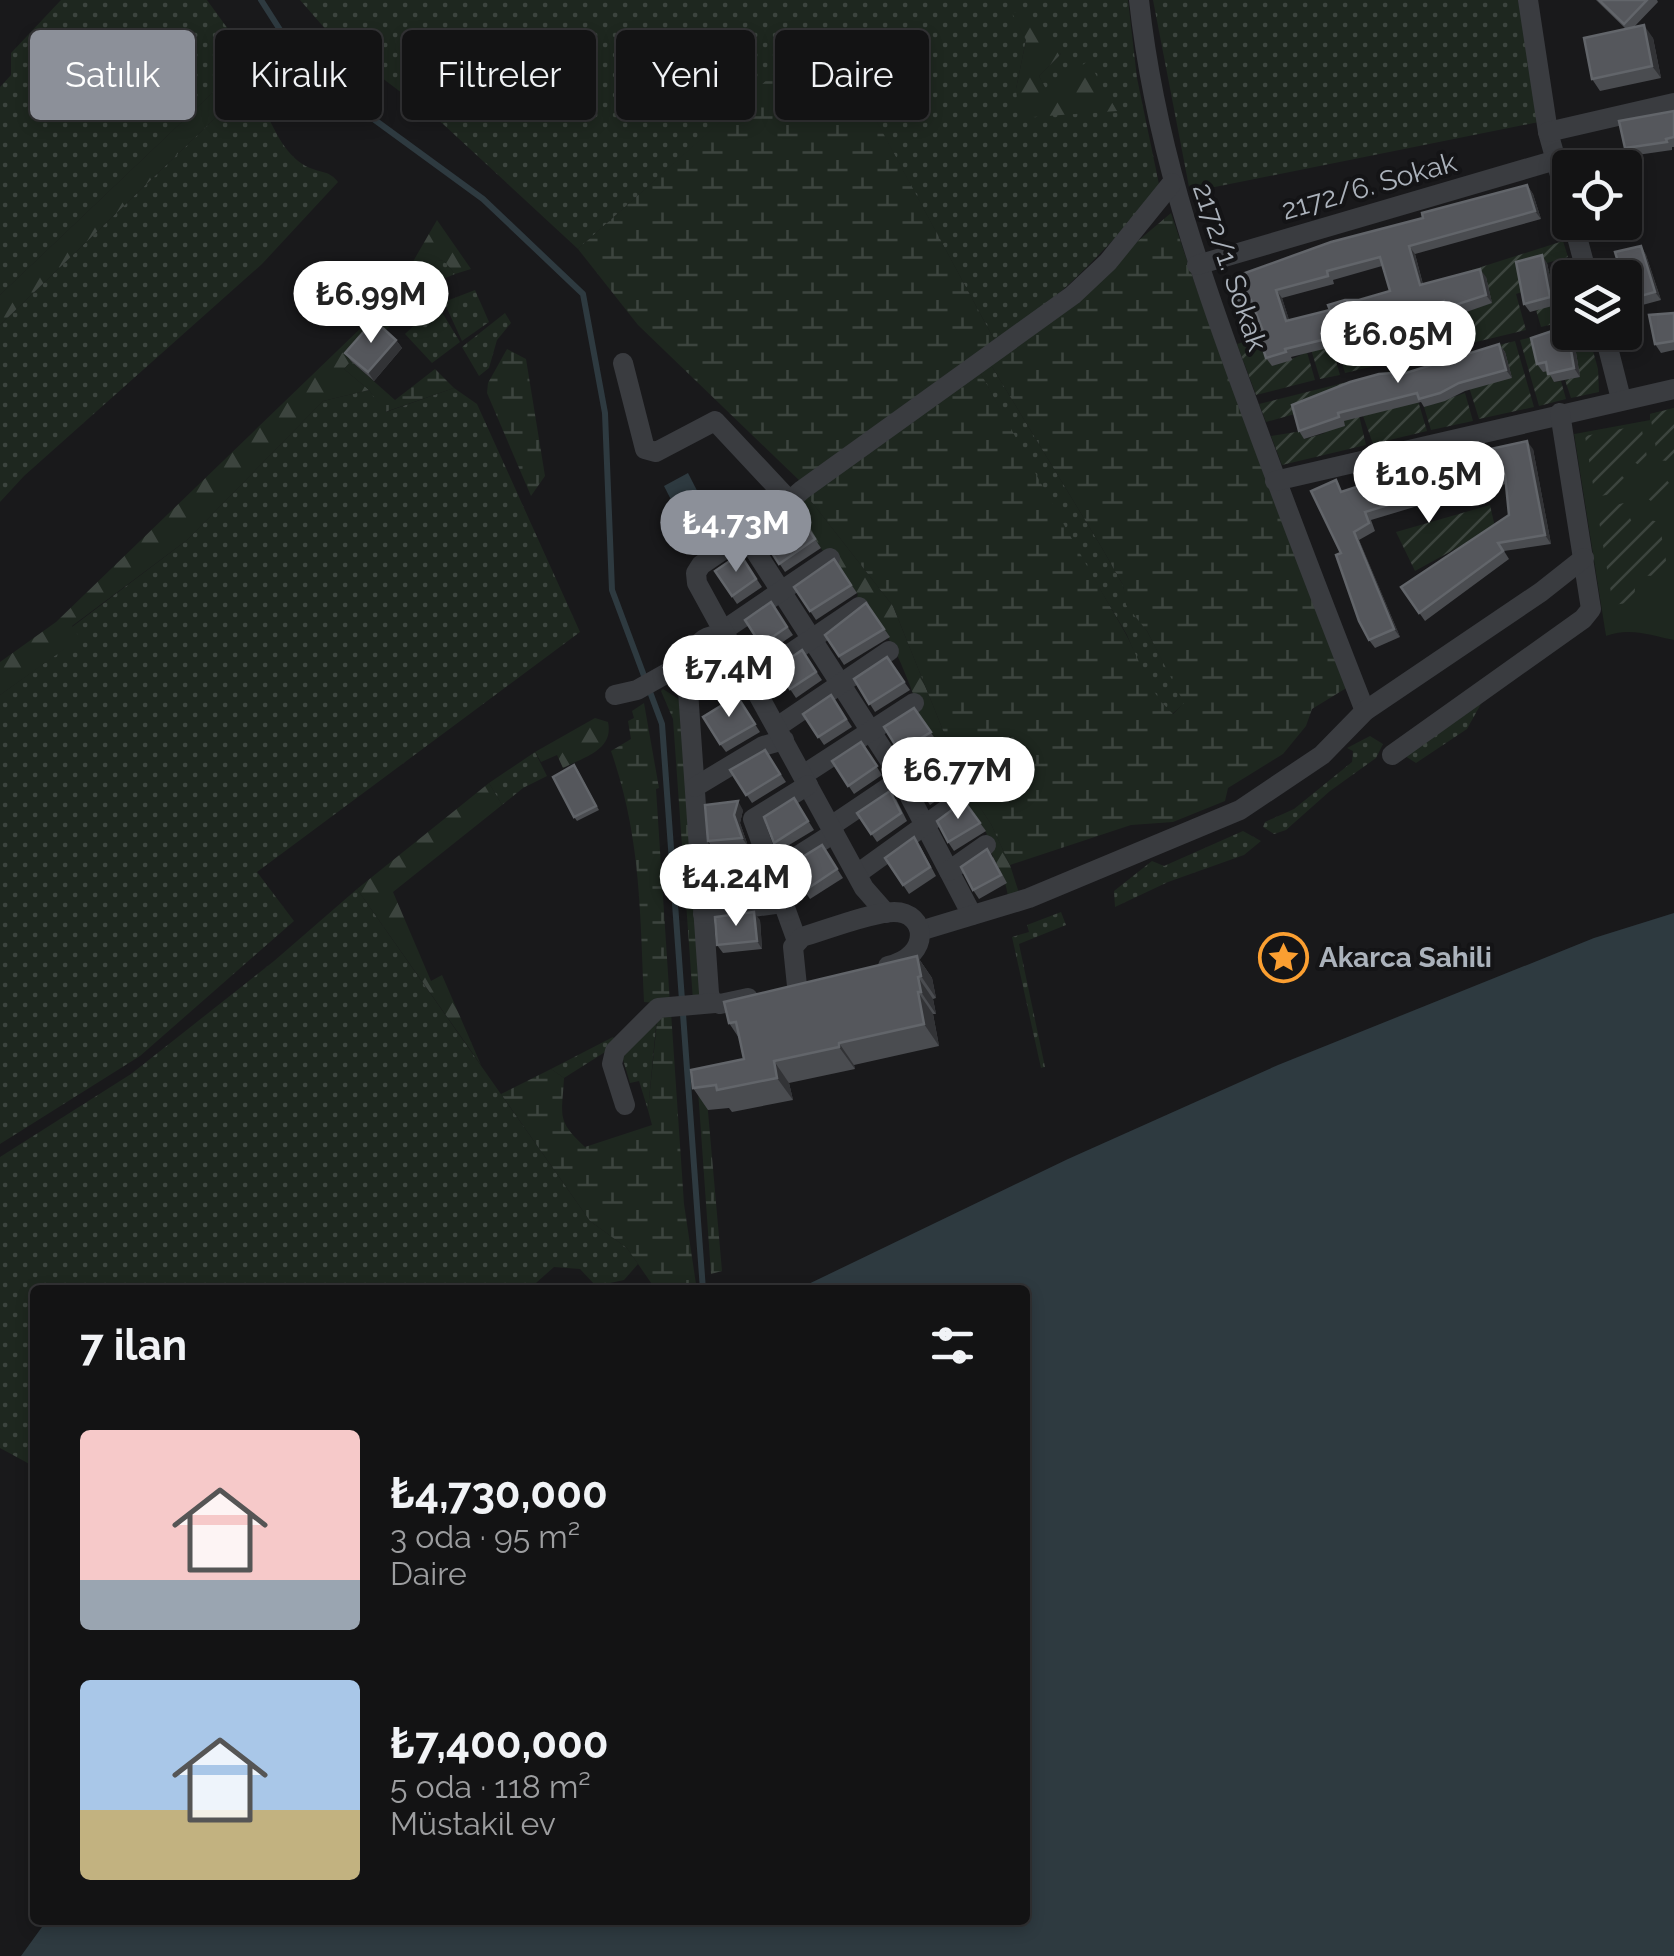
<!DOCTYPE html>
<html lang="tr">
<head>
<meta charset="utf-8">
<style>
	body { margin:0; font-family:Raleway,sans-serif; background:#1c1c1d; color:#f1f3f6; height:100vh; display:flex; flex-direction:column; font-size:38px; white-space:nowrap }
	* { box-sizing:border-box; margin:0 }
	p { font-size:32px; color:#9d9ea0 }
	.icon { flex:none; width:55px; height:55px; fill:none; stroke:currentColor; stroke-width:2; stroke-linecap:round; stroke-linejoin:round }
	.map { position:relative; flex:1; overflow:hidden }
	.panel { position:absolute; left:30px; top:1285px; width:1000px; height:640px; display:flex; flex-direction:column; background:#131314; border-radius:10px; box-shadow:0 5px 15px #0003,0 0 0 2px #323234 }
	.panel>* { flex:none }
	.top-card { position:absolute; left:30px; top:30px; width:1000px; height:90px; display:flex; gap:20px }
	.buttons { position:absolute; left:1552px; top:150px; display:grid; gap:20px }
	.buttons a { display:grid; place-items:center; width:90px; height:90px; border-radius:10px; background:#131314; box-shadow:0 5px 15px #0003,0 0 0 2px #323234; font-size:50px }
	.price { position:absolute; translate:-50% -85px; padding:0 22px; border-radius:35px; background:#fff; color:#222; font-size:32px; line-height:65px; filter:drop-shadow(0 2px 5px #0008) }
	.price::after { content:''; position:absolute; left:50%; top:60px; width:30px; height:22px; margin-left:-15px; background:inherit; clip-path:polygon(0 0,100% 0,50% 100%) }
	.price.on { background:#8c9099; color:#fff }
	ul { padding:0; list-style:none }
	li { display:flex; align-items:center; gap:30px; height:250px; padding:0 50px }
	li span { display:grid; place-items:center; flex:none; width:280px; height:200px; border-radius:10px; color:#555 }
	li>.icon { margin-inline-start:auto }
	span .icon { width:120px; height:120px; fill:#fffc; stroke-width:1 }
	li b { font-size:42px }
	h2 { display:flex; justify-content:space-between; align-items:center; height:120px; padding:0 50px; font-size:42px }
	.pill { padding:0 35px; border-radius:10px; background:#131314; box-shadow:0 5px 15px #0003,0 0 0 2px #323234; font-size:35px; line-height:90px }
	.pill.on { background:#8c9099; color:#fff }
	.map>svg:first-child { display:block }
</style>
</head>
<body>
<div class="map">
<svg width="1674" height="1956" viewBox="0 0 1674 1956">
	<defs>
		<pattern id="grass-dots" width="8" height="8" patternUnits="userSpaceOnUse" patternTransform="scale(2.5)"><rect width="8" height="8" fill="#1e271f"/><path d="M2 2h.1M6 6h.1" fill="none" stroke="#3c443e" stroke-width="1.8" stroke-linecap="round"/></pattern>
		<pattern id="forest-firs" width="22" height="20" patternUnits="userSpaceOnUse" patternTransform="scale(2.5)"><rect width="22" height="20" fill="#1e271f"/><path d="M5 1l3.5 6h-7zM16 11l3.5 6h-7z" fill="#3c443e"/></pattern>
		<pattern id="wetland-marsh" width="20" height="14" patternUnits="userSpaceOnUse" patternTransform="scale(2.5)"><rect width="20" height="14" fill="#1e271f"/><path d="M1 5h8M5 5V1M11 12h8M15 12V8" fill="none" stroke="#3c443e"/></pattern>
		<pattern id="garden-furrows" width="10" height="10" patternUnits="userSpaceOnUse" patternTransform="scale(2.5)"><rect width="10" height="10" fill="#1e271f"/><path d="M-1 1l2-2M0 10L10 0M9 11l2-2" fill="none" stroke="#3c443e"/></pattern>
	</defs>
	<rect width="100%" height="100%" fill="#19191b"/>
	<!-- grass -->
	<g fill="url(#grass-dots)" fill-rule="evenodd">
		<polygon points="61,0 207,0 249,58 0,295 0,87 11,75 11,53"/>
		<path d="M 300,0 L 1128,0 L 1137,78 L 1160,189 C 1106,248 1062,298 996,343 L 826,28 L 578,249 L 443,124 L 341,47 ZM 1013,13 L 1061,54 L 1039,76 L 1047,92 L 1016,89 L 1026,40 Z"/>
		<polygon points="1153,0 1518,0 1539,122 1190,192"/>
		<path d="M 265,70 L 281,103 L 265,111 C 276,132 286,158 310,168 C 322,173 330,171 338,182 L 262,264 L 24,476 L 0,502 L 0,325 Z"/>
		<polygon points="437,260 444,261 455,274 429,285 431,293 424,286 400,308 396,302 426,275"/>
		<polygon points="475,290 489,322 462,341 444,302"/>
		<polygon points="437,304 460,342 432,363 405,334"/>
		<polygon points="505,313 511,323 497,340 489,368 479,376 462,347"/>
		<polygon points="991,365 1102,548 1123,585 1127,605 1147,631 1185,703 1172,714 1149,688 1127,635 1055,513 980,372"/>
		<polygon points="454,388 477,404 580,632 257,872 294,921 140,1056 0,1144 0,695 79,638 72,627 187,540 323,401 369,390 386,412"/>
		<polygon points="1482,702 1467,729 1416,763 1405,756"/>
		<polygon points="1370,736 1383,744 1376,758 1330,791 1286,830 1274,834 1263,827 1265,822 1294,809 1352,762 1353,751 1347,748"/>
		<polygon points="535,752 547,776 523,788 502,805 489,783"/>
		<polygon points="1243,831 1261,841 1244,855 1168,882 1115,907 1114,891 1152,861 1164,866"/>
		<polygon points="357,889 590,1221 627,1248 638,1264 624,1280 596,1286 580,1269 554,1267 528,1290 35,1290 35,1467 0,1448 0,1157 131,1074 274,961"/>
		<polygon points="1061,912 1066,925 1019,944 1045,1067 1041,1068 1012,937 1029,932 1027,925"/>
		<polygon points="657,1016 648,1110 639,1081 630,1083 621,1053"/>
		<polygon points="613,1037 618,1043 613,1047 564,1078 551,1069"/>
	</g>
	<!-- forest -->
	<g fill="url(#forest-firs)">
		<polygon points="1028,10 1061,54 1039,76 1047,91 1088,61 1117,111 1019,118 1016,89 1026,40 1012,13"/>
		<polygon points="249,58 257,58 265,70 0,325 0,295"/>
		<polygon points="437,220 471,269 455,274 444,261 437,260 426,275 396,302 398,306 389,320 392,324 384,332 380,329 344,369 369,390 323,401 187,540 72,626 80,638 0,695 0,662 56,622 392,298"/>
		<path d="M 807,496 L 893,606 L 965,785 L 991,824 L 1010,865 L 1019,893 L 1008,897 C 1006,875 991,858 985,836 L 987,834 L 939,759 L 944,756 L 916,711 L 919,709 C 903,668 890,627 856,598 L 858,595 L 838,566 L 834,568 L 805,524 L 793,530 L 784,519 Z"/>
		<path d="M 595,718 L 608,722 C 614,750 584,757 563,768 L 557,755 L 541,762 L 535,752 Z"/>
		<polygon points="489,783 502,805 393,892 431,981 442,975 481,1065 357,889"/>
	</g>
	<!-- wetland -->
	<g fill="url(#wetland-marsh)">
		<polygon points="826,27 996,343 802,483 638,325 578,249"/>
		<path d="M 1171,213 L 1197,290 L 1348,687 L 1312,709 L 1306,726 L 1283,754 L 1228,788 L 1225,801 L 1173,822 L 1131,825 L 1010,865 L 991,824 L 965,785 L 893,606 L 807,496 L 980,372 C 1027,458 1074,544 1123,629 C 1141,660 1145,688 1173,714 L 1184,703 L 1147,631 L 1126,605 L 1123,585 L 1102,548 L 991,365 Z"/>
		<polygon points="507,349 526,359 545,476 531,496 487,393 488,383"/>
		<polygon points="351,361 395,400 435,369 454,388 385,412 369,390 344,369"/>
		<polygon points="663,689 680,700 703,1000 693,1001 673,719 661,691"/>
		<path d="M 644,703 L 659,788 L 656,789 L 670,1004 L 644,1002 C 640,912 641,837 611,751 L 631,739 L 628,721 L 634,718 L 632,711 Z"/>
		<path d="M 658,1012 L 671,1012 L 684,1204 L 696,1284 L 689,1290 L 656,1290 L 627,1248 L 590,1221 L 501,1094 L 551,1069 L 564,1078 C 562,1117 556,1120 585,1147 L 652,1125 L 648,1110 Z"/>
		<polygon points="706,1089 722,1271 711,1274 698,1090"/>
	</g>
	<!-- park -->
	<path fill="#1e271f" d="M 1674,408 L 1674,640 C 1650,635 1629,627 1606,636 L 1574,434 L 1650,420 L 1650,414 Z"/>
	<!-- garden -->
	<g fill="url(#garden-furrows)">
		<polygon points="1563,241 1568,257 1522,270 1525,291 1516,294 1526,330 1455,347 1437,281"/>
		<polygon points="1569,264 1573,277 1570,278 1570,320 1541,327 1536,310 1553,283 1549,271"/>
		<polygon points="1431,314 1441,350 1400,360 1391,328"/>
		<polygon points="1304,326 1332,347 1340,375 1320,379"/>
		<polygon points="1570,328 1570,332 1588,333 1598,369 1599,392 1571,398 1565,380 1580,376 1551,371 1554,382 1561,381 1566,399 1539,406 1520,340"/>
		<polygon points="1282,330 1275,335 1292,359 1307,352 1315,380 1256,395 1237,344"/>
		<polygon points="1372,332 1383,364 1345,373 1337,346"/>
		<polygon points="1515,341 1534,407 1479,419 1459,355"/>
		<polygon points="1408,367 1427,431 1373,444 1363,416 1383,410 1374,375"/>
		<polygon points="1351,381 1366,445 1282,465 1271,436 1302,431 1305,439 1325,433 1309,410 1266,422 1259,404"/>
		<polygon points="1465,393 1473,421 1431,430 1424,407"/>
		<polygon points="1674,408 1674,454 1667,461 1658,460 1650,414"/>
		<polygon points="1641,425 1648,462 1641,466 1632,461 1623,466 1622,476 1629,483 1628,491 1595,497 1585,436"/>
		<circle cx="1658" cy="490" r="13"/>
		<polygon points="1624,503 1633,508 1629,516 1634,526 1644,527 1650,520 1659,522 1669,577 1636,575 1634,602 1613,605 1597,509"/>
		<polygon points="1490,505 1495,527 1415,571 1396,532"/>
	</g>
	<!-- water -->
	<g fill="#2e3a40">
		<polygon points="688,473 710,516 686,529 664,486"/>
		<polygon points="1674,913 1674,1956 21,1956 47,1920 1025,1920 1025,1290 796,1290 1068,1159 1278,1065 1594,938"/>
	</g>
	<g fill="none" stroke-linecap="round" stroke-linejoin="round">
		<!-- stream -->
		<polyline stroke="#2e3a40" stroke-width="6" points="261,0 305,69 483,199 583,294 605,413 612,590 662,724 703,1290"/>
		<!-- minor -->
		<g stroke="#3a3c40" stroke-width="20">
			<path d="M 1139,0 C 1154,138 1195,260 1243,390 C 1282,497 1323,604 1365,711"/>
			<polyline points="1528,0 1548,132 1570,211"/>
			<polyline points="1548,132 1674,103"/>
			<polyline points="1573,222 1588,278"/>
			<polyline points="1197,265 1556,160"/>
			<polyline points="1604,332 1621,399"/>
			<polyline points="623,363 645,449 656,452 715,421 790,501"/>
			<polyline points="1275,481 1674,389"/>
			<polyline points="745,535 897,772 972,915"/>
			<polyline points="724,630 830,558"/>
			<circle cx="715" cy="656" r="20"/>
			<polyline points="686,662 709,993 711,1001 720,1004 748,998"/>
			<polyline points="751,680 859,607"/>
			<polyline points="615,695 637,690 694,658"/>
			<polyline points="777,727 889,651"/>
			<polyline points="1392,755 1583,619 1591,609 1560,413"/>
			<polyline points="803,775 914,703"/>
			<polyline points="695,787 763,746 784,740"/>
			<polyline points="831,826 938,754"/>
			<polyline points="700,865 766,858"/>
			<polyline points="949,871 986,845"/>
			<polyline points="771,873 834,833"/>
			<polyline points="857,874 961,799"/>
			<polyline points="886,913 864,888 697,583 696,573 701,565 771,517 802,490 1073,295 1108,262 1172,183"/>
			<polyline points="703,914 782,903"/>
			<polyline points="920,931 1029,898 1240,810 1322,755 1365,711 1541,592 1584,558"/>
			<polyline points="797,941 753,819 808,785"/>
			<path d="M 797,986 L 793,947 L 802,937 C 826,930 872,912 894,912 C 927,912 932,956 888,966"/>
			<polyline points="625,1105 612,1064 615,1051 658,1008 715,1003"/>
		</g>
	</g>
	<!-- wall -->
	<g fill="#4a4c50" fill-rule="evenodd">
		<polygon points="1596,0 1657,0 1658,2 1634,27 1653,38 1661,78 1600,91 1592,79 1626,29"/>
		<polygon points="1674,111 1674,147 1672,147 1672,150 1630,156 1625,148"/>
		<path d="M 1527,185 L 1533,194 L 1541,219 L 1415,254 L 1423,284 L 1486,277 L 1492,303 L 1452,317 L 1447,310 L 1411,320 L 1332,347 L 1291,357 L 1292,360 L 1272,366 L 1266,358 L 1263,331 L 1254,309 L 1245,312 L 1239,303 L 1423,218 ZM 1382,266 L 1390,291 L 1330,310 L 1289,320 L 1282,298 L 1334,284 L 1333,280 Z"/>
		<polygon points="1641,246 1646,255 1661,300 1635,307 1630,299"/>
		<polygon points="1547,263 1556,305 1530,312 1524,304"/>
		<polygon points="1674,313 1674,350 1661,353 1655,344"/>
		<polygon points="1567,326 1573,334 1580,377 1554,382 1548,371 1543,372 1537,364"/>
		<polygon points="396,340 402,348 374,381 351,361 345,353"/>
		<polygon points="1499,344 1505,352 1512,378 1465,391 1445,401 1424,407 1421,402 1344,421 1345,426 1304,439 1299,431 1392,373 1394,376"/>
		<polygon points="1533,449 1551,544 1504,551 1509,559 1425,621 1401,587 1509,515 1506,484 1496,486 1494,483 1371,520 1375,531 1359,540 1400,637 1375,648 1369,640 1341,553 1342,491"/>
		<polygon points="799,515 821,548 785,572 763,539"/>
		<polygon points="740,554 762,587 737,604 715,571"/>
		<polygon points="834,559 857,593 816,620 794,587"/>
		<polygon points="771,602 793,635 767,653 745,620"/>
		<polygon points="866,603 890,637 844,665 825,635"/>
		<polygon points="802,650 822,680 796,698 776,668"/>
		<polygon points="887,657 910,690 875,712 854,679"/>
		<polygon points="831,695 852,727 824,745 803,714"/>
		<polygon points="737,696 760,732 726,752 720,744"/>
		<polygon points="914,708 936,740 905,759 884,727"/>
		<polygon points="861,742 882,775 854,794 832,761"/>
		<polygon points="765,750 786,782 752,803 730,770"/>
		<polygon points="938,758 957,786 930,805 924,796"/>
		<polygon points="577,769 599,810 577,821 574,817"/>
		<polygon points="794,798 814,830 779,851 774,843"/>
		<polygon points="896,799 907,821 877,842 857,813"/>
		<polygon points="964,801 986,831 954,851 948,842"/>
		<polygon points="743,810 740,823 748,846 714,850 708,841"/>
		<polygon points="822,845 843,878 810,899 788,866"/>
		<polygon points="920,846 936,876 909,894 885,858"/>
		<polygon points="993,857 1007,883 979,899 973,890"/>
		<polygon points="752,864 757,873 759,892 720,898 714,890"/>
		<polygon points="760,920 762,949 723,953 717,945"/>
		<polygon points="917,956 932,978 936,998 933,999 936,1014 933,1014 939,1046 854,1065 855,1069 789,1083 793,1100 732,1112 729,1108 708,1110 693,1088 744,1059 739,1038 729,1023"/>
	</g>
	<!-- shaded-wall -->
	<g fill="#323336">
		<polygon points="1644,25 1653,38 1661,78 1652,66"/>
		<polygon points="1527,185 1533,194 1541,219 1535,211"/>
		<polygon points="1409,246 1415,254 1425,293 1420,285"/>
		<polygon points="1641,246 1646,255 1661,300 1655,292"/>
		<polygon points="1542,255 1547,263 1556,305 1550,297"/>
		<polygon points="1480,269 1486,277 1492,303 1486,295"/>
		<polygon points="1276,290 1282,298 1292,329 1286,321"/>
		<polygon points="1567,326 1573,334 1580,377 1574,368"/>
		<polygon points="396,340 402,348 374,381 368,372"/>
		<polygon points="1499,344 1505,352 1512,378 1506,370"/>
		<polygon points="1527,441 1533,449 1551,544 1545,535"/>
		<polygon points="1354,532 1359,540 1400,637 1394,629"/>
		<polygon points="738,801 743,810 740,823 748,846 742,838 734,815"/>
		<polygon points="752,864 757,873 759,892 754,884"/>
		<polygon points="754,912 760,920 762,949 757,941"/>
		<polygon points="917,956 932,978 936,998 921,976"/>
		<polygon points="918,977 933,999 936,1014 921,992"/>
		<polygon points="918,992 933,1014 939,1046 924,1024"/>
		<polygon points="839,1043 854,1065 855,1069 839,1047"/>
		<polygon points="774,1061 789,1083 793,1100 777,1078"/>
	</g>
	<!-- building -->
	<g fill="#55575c" stroke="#62656a" stroke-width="2.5" fill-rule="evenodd">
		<polygon points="1599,0 1647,0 1624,24"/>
		<polygon points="1644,25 1652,66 1592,79 1584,38"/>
		<polygon points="1674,111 1674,137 1666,139 1667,142 1625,148 1619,121"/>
		<path d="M 1527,185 L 1535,211 L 1409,246 L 1420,285 L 1480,269 L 1486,295 L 1446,308 L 1444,301 L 1405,312 L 1326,339 L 1285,349 L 1286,352 L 1266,358 L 1258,333 L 1263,331 L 1251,300 L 1239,303 L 1231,278 L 1331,242 L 1423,218 L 1422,213 ZM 1380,257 L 1390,291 L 1359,300 L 1345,300 L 1328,305 L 1330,310 L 1286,321 L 1276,290 L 1328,276 L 1327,271 Z"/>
		<polygon points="1641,246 1655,292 1630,299 1625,284 1625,278 1623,278 1615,252"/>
		<polygon points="1542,255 1550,297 1524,304 1516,262"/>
		<polygon points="1674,313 1674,341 1655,344 1649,315"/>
		<polygon points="374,320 396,340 368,372 345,353"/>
		<polygon points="1567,326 1574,368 1548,374 1546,362 1537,364 1531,338"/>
		<polygon points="1499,344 1506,370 1459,383 1440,393 1419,399 1417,393 1338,413 1339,417 1299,431 1292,405 1350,382 1379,374 1392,373 1393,377"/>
		<polygon points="1527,441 1545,535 1498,543 1503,551 1419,613 1401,587 1509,515 1505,475 1490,477 1490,474 1365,512 1369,523 1354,532 1394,629 1369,640 1359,621 1336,555 1341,553 1311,491 1336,480 1341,492 1436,461"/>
		<polygon points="799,515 815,539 779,564 763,539"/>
		<polygon points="740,554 756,579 732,596 715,571"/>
		<polygon points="834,559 851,585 810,611 794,587"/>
		<polygon points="771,602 787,627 761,645 745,620"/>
		<polygon points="866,603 884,629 839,656 825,635"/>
		<polygon points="802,650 816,672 790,689 776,668"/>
		<polygon points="887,657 904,682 869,704 854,679"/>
		<polygon points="831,695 846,719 818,737 803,714"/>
		<polygon points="737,696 755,724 720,744 703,717"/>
		<polygon points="914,708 931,732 899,751 884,727"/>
		<polygon points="861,742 877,766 848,786 832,761"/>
		<polygon points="765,750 780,774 746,795 730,770"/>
		<polygon points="938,758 951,778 924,796 913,775"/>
		<polygon points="574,765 596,806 574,817 553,777"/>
		<polygon points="890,791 901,813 871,834 857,813"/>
		<polygon points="794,798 808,821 774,843 764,817"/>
		<polygon points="738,801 734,815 742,838 708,841 705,805"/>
		<polygon points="964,801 980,823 948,842 937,821"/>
		<polygon points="914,837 930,867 903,885 885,858"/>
		<polygon points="822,845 837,869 804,891 788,866"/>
		<polygon points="987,849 1001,875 973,890 961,867"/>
		<polygon points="752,864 754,884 714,890 712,869"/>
		<polygon points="754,912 757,941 717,945 715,917"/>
		<polygon points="917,956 921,976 918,977 921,992 918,992 924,1024 839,1043 839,1047 774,1061 777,1078 717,1090 716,1085 693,1088 691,1070 744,1059 736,1022 729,1023 724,1002"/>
	</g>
	<!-- icons -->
	<defs>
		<symbol id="sight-ring" viewBox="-11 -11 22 22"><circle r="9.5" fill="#141416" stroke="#fb9f31" stroke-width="1.5"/><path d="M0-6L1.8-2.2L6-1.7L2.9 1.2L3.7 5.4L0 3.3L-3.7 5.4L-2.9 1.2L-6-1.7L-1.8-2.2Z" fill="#fb9f31"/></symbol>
	</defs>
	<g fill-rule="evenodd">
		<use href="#sight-ring" x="1256" y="930" width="55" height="55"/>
	</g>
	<g text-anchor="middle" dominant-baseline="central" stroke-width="8" stroke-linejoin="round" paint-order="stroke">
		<!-- street labels -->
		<g font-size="28" fill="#abb2bb" stroke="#141416">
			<text transform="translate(1369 186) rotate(-16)">2172/6. Sokak</text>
			<text transform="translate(1230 267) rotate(71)">2172/1. Sokak</text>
		</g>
		<!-- poi labels -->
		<g font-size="28" font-weight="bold" fill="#abb2bb" stroke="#141416" text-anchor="start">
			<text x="1319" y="957">Akarca Sahili</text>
		</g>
	</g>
</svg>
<div class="buttons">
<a><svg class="icon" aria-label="locate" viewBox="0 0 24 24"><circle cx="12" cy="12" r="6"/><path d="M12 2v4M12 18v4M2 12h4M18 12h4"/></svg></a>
<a><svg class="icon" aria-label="layers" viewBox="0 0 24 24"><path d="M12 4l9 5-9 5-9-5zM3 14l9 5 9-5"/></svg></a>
</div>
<b class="price" style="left:371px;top:346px">₺6.99M</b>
<b class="price" style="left:1398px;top:386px">₺6.05M</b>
<b class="price" style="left:1429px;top:526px">₺10.5M</b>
<b class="price on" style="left:736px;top:575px">₺4.73M</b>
<b class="price" style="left:729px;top:720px">₺7.4M</b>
<b class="price" style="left:958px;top:822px">₺6.77M</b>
<b class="price" style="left:736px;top:929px">₺4.24M</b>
<div class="top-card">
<a class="pill on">Satılık</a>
<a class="pill">Kiralık</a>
<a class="pill">Filtreler</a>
<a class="pill">Yeni</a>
<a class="pill">Daire</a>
</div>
<section class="panel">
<h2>7 ilan<svg class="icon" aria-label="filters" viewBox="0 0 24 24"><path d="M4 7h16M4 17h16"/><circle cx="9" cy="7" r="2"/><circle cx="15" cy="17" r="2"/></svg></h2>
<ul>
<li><span style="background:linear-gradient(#f6c9c9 75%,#9aa5b1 0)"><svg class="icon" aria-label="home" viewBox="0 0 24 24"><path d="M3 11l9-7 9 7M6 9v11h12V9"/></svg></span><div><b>₺4,730,000</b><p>3 oda · 95 m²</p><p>Daire</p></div></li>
<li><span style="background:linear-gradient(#a9c7e8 65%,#c2b280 0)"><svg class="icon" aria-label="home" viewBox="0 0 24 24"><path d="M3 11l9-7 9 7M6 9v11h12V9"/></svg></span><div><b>₺7,400,000</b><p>5 oda · 118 m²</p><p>Müstakil ev</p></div></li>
</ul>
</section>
</div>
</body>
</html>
